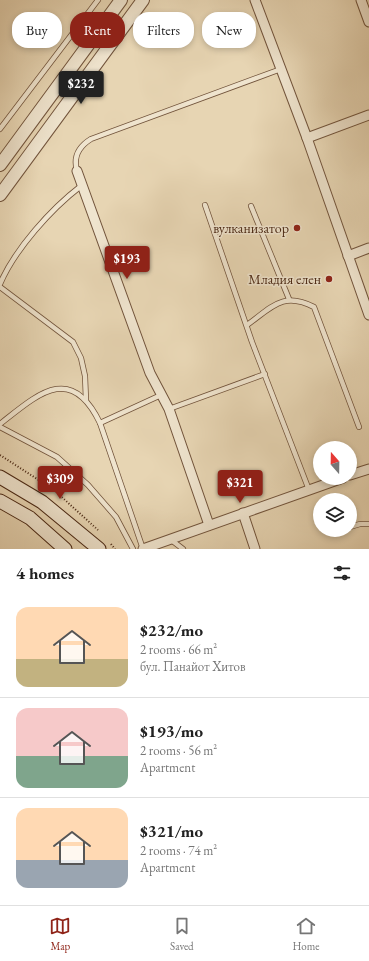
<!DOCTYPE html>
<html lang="en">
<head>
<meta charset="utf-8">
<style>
	body { margin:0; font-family:"EB Garamond",serif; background:#f2f2f2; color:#222; height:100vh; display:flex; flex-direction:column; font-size:15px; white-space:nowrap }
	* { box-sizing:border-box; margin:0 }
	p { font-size:13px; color:#767676 }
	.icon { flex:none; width:22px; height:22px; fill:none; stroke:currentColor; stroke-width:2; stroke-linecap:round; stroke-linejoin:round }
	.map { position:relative; height:549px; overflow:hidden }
	.panel { display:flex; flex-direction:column; background:#fff; flex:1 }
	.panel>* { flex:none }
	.hud { position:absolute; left:12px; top:12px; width:345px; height:36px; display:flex; gap:8px }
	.needle { width:26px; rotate:340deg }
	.controls { position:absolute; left:313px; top:441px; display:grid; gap:8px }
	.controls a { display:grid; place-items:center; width:44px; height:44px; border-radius:50%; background:#fff; box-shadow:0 2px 6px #0003; font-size:20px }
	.price { position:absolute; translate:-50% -34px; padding:0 9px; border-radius:4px; background:#8f2418; color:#fff; font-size:13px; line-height:26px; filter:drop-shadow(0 1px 2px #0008) }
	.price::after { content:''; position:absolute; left:50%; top:24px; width:12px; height:9px; margin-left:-6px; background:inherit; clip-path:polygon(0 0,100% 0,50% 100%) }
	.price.selected { background:#222; color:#fff }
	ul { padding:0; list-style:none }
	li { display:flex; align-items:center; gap:12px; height:100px; padding:0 16px }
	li+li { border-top:1px solid #e0e0e0 }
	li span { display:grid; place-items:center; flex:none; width:112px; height:80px; border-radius:12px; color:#555 }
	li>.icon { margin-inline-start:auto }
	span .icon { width:48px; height:48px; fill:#fffc; stroke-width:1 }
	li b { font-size:17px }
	h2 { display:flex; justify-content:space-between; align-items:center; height:48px; padding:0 16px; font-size:17px }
	.pill { padding:0 14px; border-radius:16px; background:#fff; box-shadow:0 2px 6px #0003; font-size:14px; line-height:36px }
	.pill.selected { background:#8f2418; color:#fff }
	.dock { display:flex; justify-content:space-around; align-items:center; height:56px; border-top:1px solid #e0e0e0; background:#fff; font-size:11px; color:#767676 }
	.dock a { display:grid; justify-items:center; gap:2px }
	.dock .selected { color:#8f2418 }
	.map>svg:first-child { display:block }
</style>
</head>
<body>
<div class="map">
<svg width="369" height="549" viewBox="0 0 369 549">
	<rect width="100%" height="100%" fill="#e7d5b3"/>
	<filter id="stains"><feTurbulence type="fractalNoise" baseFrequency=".005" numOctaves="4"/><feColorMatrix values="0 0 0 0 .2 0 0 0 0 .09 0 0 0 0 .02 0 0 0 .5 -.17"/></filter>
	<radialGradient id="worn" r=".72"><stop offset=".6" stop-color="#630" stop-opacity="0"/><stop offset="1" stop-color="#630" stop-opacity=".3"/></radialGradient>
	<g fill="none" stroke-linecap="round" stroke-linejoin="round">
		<defs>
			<g id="service">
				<polyline points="0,129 98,0"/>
				<path d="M 77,171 C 73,157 78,147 91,139 L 281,69"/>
				<polyline points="205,205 252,342 309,490"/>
				<polyline points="251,206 289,299"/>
				<path d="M 0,284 C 15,249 51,209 81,186"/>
				<polyline points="0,287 73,342 81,358 85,376 86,400"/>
				<path d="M 247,325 C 272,307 283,291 314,307 L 359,427"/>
				<polyline points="169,409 265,374"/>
				<path d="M 0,424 C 37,395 71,362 100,423"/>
				<polyline points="0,427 57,457 88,485 116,517 133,549"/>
				<polyline points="350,527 360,524 369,524"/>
				<polyline points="340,531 342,530"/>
				<polyline points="170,539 183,549"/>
				<polyline points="143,549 100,423 161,395"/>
			</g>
			<g id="minor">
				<polyline points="255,0 307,138 369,315"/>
				<polyline points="361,0 369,22"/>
				<polyline points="307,138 369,115"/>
				<polyline points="77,171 150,373 169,409 209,525"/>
				<polyline points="348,256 369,248"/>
				<polyline points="350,475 369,469"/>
				<polyline points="243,513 255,549"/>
				<polyline points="143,549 343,478"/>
			</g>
			<g id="tertiary">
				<polyline points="0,165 121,0"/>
				<polyline points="0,195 143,0"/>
			</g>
			<g id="secondary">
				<polyline points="0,477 42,502 99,549"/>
				<polyline points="0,501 30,518 65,549"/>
			</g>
		</defs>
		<!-- service casing -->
		<use href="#service" stroke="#72543c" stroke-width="6"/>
		<!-- minor casing -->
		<use href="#minor" stroke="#72543c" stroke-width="11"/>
		<!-- tertiary casing -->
		<use href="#tertiary" stroke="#72543c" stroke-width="14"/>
		<!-- secondary casing -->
		<use href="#secondary" stroke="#4b2915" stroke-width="15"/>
		<!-- path -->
		<g stroke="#4b2915" stroke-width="2" stroke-dasharray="1 2" stroke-linecap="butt">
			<polyline points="0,455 54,490 98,530"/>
			<polyline points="111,544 115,549"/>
		</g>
		<!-- service -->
		<use href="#service" stroke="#efe4ce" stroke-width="4.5"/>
		<!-- minor -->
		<use href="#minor" stroke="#efe4ce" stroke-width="9"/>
		<!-- tertiary -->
		<use href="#tertiary" stroke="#efe4ce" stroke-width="12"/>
		<!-- secondary -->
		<use href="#secondary" stroke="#efe4ce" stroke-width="13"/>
	</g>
	<!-- markers -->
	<g fill="#8f2418" stroke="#efe4ce" stroke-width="1.5">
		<circle cx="297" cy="228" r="4"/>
		<circle cx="329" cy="279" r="4"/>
	</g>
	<g text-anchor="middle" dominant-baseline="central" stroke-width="3" stroke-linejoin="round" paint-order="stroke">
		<!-- poi labels -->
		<g font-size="14" fill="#4b2915" stroke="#efe4ce" text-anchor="end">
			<text x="289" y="228">вулканизатор</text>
			<text x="321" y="279">Младия елен</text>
		</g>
	</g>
	<rect width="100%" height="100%" filter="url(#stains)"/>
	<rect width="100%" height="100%" fill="url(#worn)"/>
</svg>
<div class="controls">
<a><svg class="needle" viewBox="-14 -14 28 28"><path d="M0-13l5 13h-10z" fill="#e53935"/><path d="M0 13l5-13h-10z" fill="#767676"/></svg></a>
<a><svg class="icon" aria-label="layers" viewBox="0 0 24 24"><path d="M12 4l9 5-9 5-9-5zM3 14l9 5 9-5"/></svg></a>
</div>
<b class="price selected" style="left:81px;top:105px">$232</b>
<b class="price" style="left:127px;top:280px">$193</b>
<b class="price" style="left:60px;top:500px">$309</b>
<b class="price" style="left:240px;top:504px">$321</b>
<div class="hud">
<a class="pill">Buy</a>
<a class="pill selected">Rent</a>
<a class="pill">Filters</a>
<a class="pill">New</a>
</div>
</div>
<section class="panel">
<h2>4 homes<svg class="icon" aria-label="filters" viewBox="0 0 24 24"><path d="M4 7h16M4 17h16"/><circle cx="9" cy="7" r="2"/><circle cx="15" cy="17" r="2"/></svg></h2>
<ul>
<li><span style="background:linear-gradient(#ffd9b3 65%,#c2b280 0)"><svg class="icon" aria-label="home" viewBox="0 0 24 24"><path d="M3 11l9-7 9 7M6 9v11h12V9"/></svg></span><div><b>$232/mo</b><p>2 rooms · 66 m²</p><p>бул. Панайот Хитов</p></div></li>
<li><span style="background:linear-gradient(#f6c9c9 60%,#7fa58c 0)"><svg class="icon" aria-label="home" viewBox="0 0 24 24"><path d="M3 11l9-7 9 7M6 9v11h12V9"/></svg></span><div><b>$193/mo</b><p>2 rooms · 56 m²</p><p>Apartment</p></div></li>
<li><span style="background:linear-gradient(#ffd9b3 65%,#9aa5b1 0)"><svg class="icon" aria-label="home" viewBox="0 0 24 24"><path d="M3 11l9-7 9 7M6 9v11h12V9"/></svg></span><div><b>$321/mo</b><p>2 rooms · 74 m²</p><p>Apartment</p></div></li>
</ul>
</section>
<nav class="dock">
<a class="selected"><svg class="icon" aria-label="map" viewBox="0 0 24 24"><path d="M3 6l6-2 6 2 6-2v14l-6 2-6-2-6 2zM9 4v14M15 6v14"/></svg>Map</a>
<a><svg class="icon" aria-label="saved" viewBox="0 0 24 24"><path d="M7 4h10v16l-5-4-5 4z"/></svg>Saved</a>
<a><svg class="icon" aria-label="home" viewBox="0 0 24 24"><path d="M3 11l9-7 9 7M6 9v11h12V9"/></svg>Home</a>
</nav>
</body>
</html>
